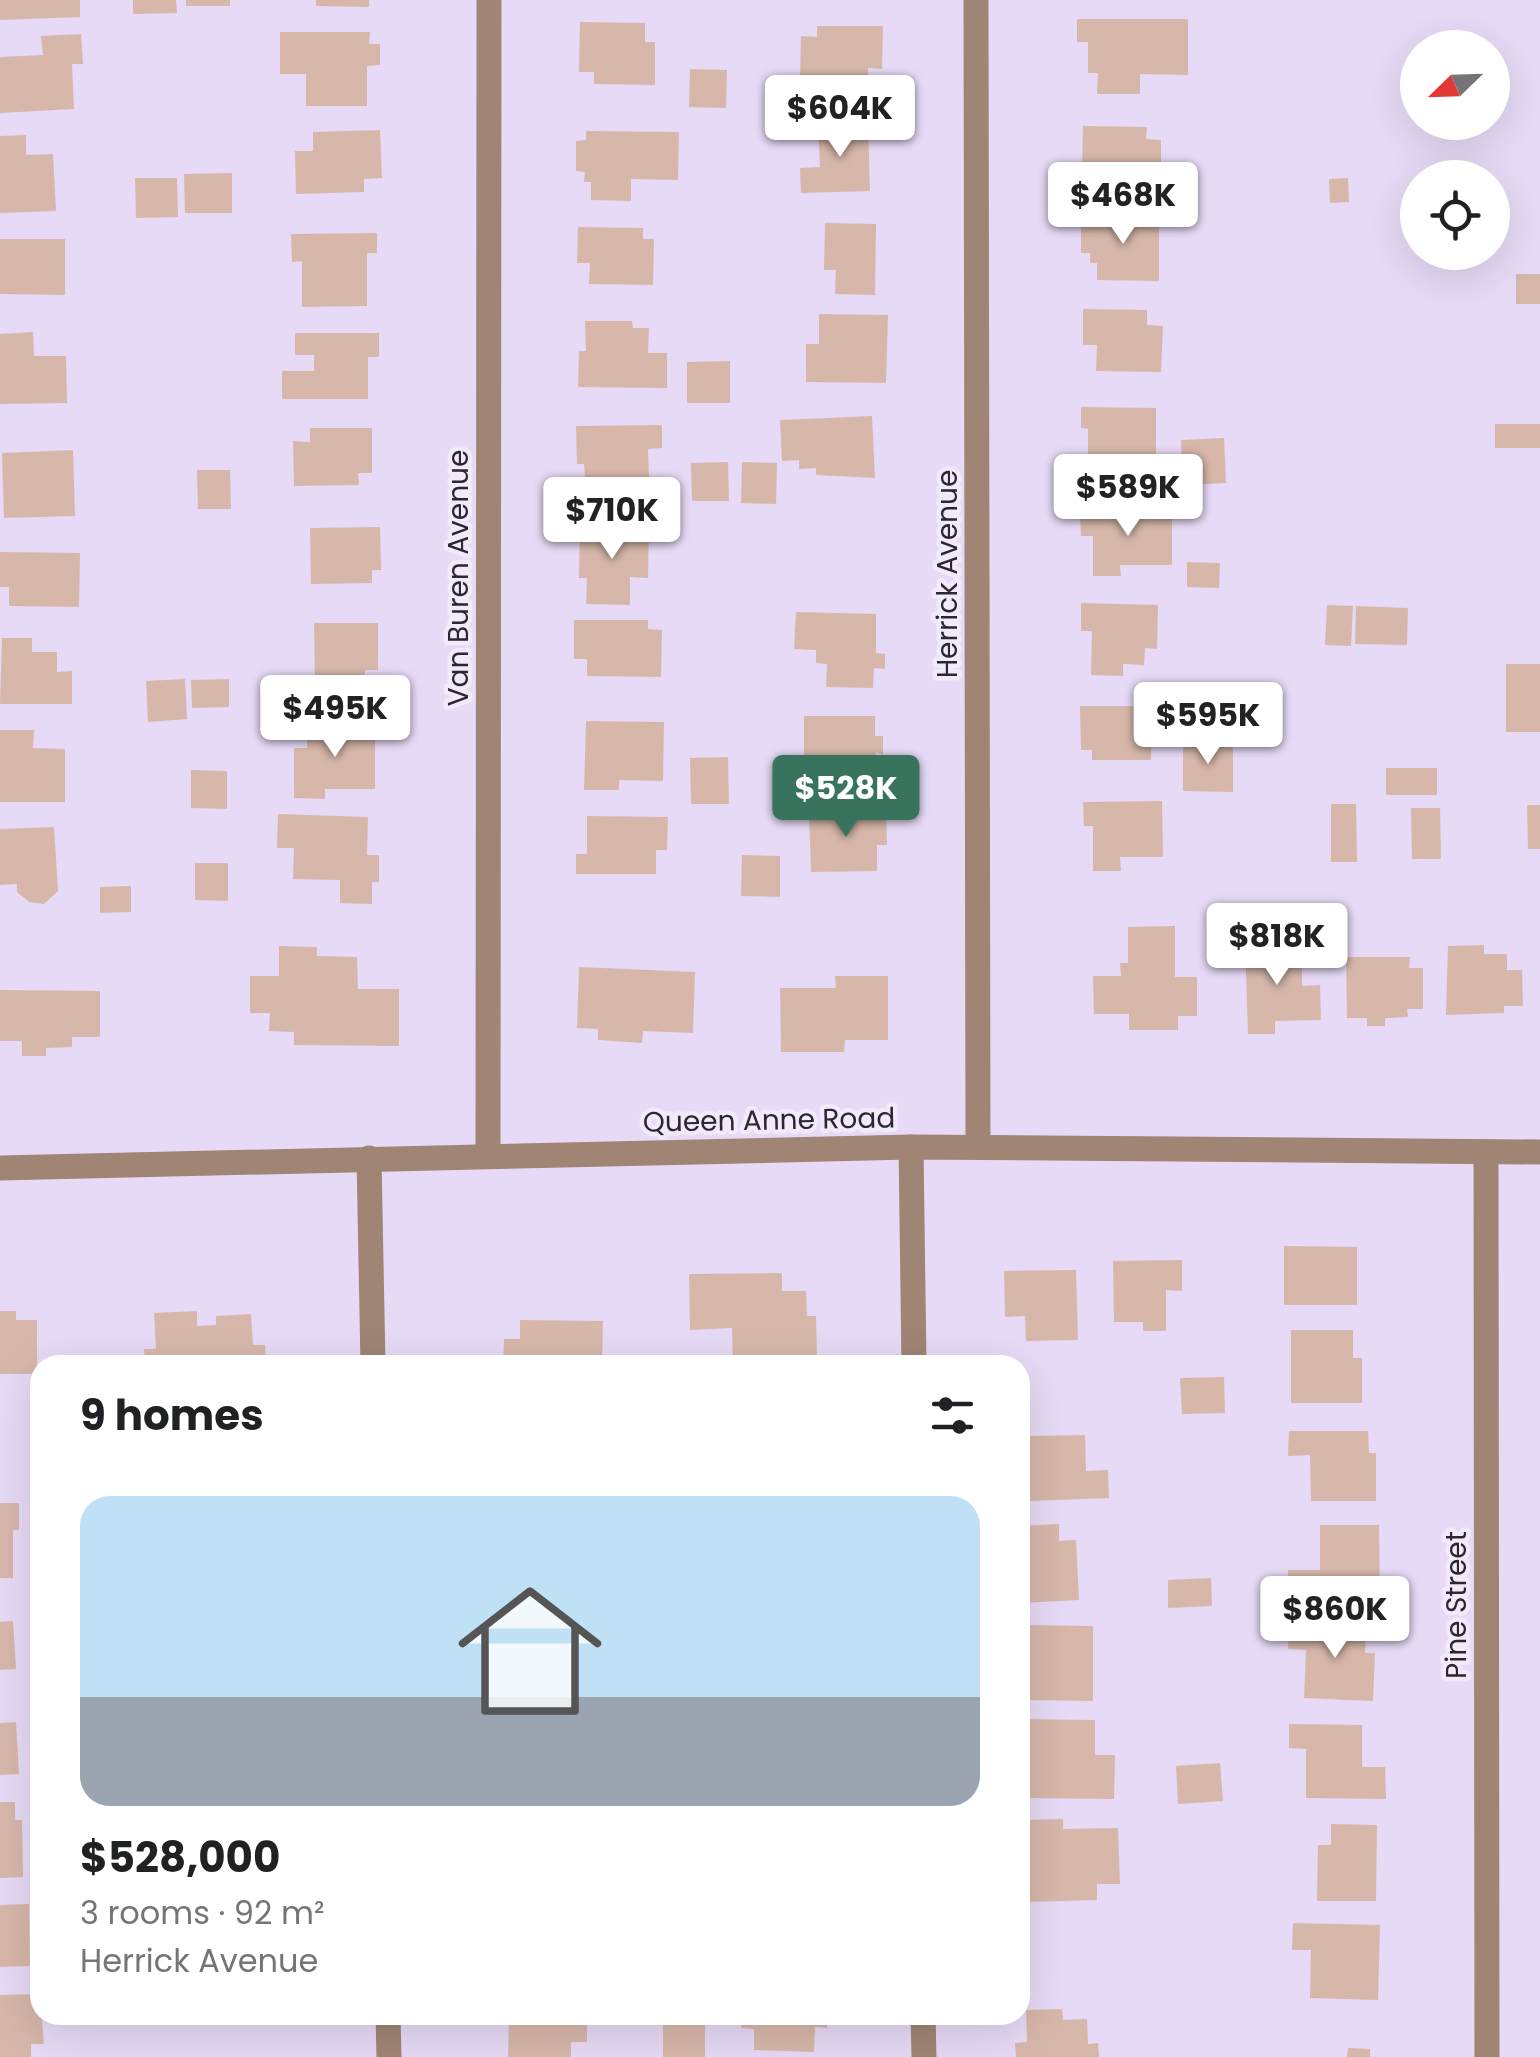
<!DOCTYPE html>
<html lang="en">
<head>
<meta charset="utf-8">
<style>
	body { margin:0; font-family:Poppins,sans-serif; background:#f2f2f2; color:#202124; height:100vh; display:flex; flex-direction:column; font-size:38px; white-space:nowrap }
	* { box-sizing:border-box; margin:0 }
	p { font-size:32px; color:#757577 }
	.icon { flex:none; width:55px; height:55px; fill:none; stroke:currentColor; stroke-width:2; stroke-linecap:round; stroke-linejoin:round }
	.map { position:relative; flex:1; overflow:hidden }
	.side { position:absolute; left:30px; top:1355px; width:1000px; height:670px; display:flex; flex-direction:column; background:#fff; border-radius:30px; box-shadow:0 10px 40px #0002 }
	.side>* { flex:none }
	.needle { width:65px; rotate:247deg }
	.fabs { position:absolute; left:1400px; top:30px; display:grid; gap:20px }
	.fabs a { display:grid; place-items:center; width:110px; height:110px; border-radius:50%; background:#fff; box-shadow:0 10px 40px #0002; font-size:50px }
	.price { position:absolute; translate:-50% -85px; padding:0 22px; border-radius:10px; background:#fff; color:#222; font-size:32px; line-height:65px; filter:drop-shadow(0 2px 5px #0008) }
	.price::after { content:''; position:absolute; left:50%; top:60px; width:30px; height:22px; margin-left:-15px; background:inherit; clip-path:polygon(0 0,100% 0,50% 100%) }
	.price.active { background:#37735d; color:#fff }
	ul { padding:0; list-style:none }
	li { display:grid; align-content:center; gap:20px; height:530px; padding:0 50px }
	li span { display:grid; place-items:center; height:310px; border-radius:30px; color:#555 }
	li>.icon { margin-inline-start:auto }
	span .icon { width:180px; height:180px; fill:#fffc; stroke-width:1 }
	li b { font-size:42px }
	h2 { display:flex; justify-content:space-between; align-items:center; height:120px; padding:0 50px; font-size:42px }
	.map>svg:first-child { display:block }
</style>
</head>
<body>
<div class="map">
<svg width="1540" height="2057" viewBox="0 0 1540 2057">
	<rect width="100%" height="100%" fill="#e7daf6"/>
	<!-- building -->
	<g fill="#d7b7aa">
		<polygon points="0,0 80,0 80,17 0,20"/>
		<polygon points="133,0 176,0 177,13 133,14"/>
		<rect x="186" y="0" width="44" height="6"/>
		<polygon points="316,0 369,0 369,7 316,6"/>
		<polygon points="1077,19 1188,19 1188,75 1140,74 1140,94 1097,94 1098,73 1088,73 1088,42 1077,42"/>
		<polygon points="580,22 645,23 645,42 655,42 655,85 594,84 594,72 579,72"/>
		<polygon points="817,26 883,26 882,69 868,68 868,81 800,80 801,36 817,37"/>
		<polygon points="280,32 370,32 369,44 380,44 380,65 367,66 367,106 306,106 306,74 280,74"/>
		<polygon points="81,34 83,64 72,64 74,109 0,113 0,57 43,55 41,36"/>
		<polygon points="690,69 727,70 726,108 689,107"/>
		<polygon points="868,122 870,191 801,193 800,168 820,167 818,124"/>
		<polygon points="1083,126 1147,127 1146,139 1161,140 1161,170 1145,170 1145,186 1096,185 1096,171 1082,171"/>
		<polygon points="380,130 382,178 364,179 364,192 296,194 295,151 313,151 313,132"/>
		<polygon points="586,131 679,132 678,180 631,179 631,201 591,200 591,182 584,182 585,172 576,171 576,141 586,140"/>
		<polygon points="26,135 26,155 53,154 56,211 0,213 0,136"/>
		<polygon points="232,173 232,213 185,213 184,174"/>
		<polygon points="135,178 177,178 178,217 136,218"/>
		<polygon points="1348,178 1349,202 1330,203 1329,179"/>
		<polygon points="1081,216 1159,216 1159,281 1097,280 1097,263 1090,263 1090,253 1081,253"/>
		<polygon points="825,223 876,224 875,295 835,294 836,270 824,270"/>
		<polygon points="578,227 643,228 643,239 654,239 653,285 589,284 590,263 577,263"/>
		<polygon points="377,233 377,253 367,253 367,306 302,307 302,261 292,262 291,234"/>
		<polygon points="0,239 65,239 65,295 0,294"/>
		<rect x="1516" y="274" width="24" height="30"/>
		<polygon points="1083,309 1147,310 1147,325 1163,326 1161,372 1096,371 1097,345 1083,345"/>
		<polygon points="819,314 888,315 886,383 806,382 806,344 819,344"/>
		<polygon points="585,321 632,321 633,328 649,328 648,353 667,353 667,388 578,387 579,351 586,351"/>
		<polygon points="33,332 34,356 66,356 67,403 0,404 0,334"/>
		<polygon points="295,333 379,333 379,357 368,357 368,399 282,399 282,371 314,371 314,355 295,355"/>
		<polygon points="730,361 730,403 687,403 687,362"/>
		<polygon points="1081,407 1156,408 1156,469 1124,469 1124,479 1088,479 1088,429 1081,428"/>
		<polygon points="872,416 875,478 816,475 816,468 799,469 799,460 782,461 780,420"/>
		<rect x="1495" y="424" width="45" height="24"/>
		<polygon points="662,425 662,448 648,449 649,477 585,477 584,464 577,464 576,426"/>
		<polygon points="310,428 372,428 372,473 358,473 359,485 294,486 293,441 310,442"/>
		<polygon points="1224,438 1226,483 1183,485 1181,440"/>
		<polygon points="73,450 75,516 4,518 2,453"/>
		<polygon points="728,462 729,501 692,501 691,463"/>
		<polygon points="742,462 777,463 776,504 741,503"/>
		<polygon points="197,470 230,470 231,509 198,509"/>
		<polygon points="1080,509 1172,511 1172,565 1120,565 1121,576 1093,576 1093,536 1081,536"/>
		<polygon points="580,525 649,527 648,578 630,577 630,605 586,604 587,578 579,578"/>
		<polygon points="380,527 381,570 372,570 372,583 311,584 310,528"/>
		<polygon points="0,552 80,553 79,607 9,606 9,587 0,587"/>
		<polygon points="1187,562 1220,563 1219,588 1187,587"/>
		<polygon points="1081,603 1158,605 1157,649 1145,648 1144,665 1123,664 1123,676 1091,675 1092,631 1081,631"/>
		<polygon points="1327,605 1353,606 1351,646 1325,645"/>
		<polygon points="1356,606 1408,608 1407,645 1355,644"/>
		<polygon points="796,612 876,614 876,653 885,654 885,669 874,668 873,688 826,687 827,664 816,663 816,650 794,649"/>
		<polygon points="574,620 648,620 648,629 662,630 661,677 587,676 587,659 574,659"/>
		<polygon points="314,623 378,623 378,670 365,670 364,684 315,683"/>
		<polygon points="2,638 32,638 32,652 57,652 57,672 72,671 72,704 0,704"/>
		<rect x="1506" y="664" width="34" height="68"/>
		<polygon points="185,679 187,719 148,722 146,681"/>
		<polygon points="229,679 229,707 192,708 191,680"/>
		<polygon points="1080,706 1152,706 1151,760 1092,760 1092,750 1081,750"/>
		<polygon points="804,716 875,716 875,736 883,736 883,755 876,752 876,791 804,791"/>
		<polygon points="586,721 664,722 663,781 619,780 619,790 584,790"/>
		<polygon points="307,724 375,724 375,789 325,789 325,799 294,798 294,748 307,748"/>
		<polygon points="0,730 34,730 33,748 65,749 65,802 0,802"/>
		<polygon points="1183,742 1233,743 1233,792 1183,791"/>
		<polygon points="728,757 729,804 691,804 690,758"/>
		<rect x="1386" y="768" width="51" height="27"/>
		<polygon points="191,770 227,771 227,809 191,808"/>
		<polygon points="1162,801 1163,857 1120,857 1121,871 1093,871 1093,826 1084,826 1083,802"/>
		<polygon points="1331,804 1356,804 1357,862 1331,862"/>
		<polygon points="1527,805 1540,805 1540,849 1528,849"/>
		<polygon points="1411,808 1440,808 1441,859 1412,859"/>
		<polygon points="886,810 887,845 877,845 877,871 811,872 809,812"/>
		<polygon points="278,814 368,817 367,855 379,855 379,882 372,882 372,904 340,903 340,880 293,879 294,848 277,848"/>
		<polygon points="587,816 668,817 667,850 656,850 656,874 576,874 576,854 587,854"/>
		<polygon points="54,827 58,891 44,904 29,902 17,892 17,884 0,885 0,829"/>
		<polygon points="742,855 780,856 780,897 741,896"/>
		<polygon points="195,863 228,863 228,901 195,900"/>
		<polygon points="131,886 131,912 100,913 100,887"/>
		<polygon points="1175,926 1175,977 1197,977 1197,1016 1178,1016 1178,1030 1129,1030 1129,1014 1094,1014 1093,976 1121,976 1120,963 1128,963 1128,927"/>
		<polygon points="1245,940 1287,940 1287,962 1302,961 1302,986 1320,985 1321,1020 1275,1021 1275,1034 1248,1034"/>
		<polygon points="1484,945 1484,954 1507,954 1507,970 1522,970 1523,1006 1504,1006 1504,1013 1446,1015 1448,946"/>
		<polygon points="279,946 317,947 317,956 357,957 358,989 399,989 399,1046 294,1045 294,1032 269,1031 270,1013 250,1013 250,976 279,976"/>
		<polygon points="1346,957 1410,957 1409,968 1423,968 1423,1009 1407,1009 1408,1017 1385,1018 1385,1026 1367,1026 1367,1018 1347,1018"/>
		<polygon points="579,967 695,972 693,1033 643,1031 642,1043 598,1040 598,1029 577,1028"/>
		<polygon points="835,976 888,976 888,1040 845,1040 844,1052 781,1052 780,988 836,988"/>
		<polygon points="0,990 100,991 100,1037 72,1037 72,1047 46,1048 46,1056 22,1056 22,1041 0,1041"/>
		<polygon points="1284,1246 1357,1247 1357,1305 1284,1305"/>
		<polygon points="1182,1260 1182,1291 1166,1290 1166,1331 1143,1331 1143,1322 1114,1322 1113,1261"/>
		<polygon points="1076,1270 1078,1340 1026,1341 1025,1316 1005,1317 1004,1271"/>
		<polygon points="782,1273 782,1291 806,1291 807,1316 816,1316 817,1359 807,1359 807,1365 733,1365 732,1328 690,1330 689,1274"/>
		<polygon points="0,1311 16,1311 16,1320 37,1320 37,1374 0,1374"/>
		<polygon points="197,1311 197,1326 216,1325 216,1316 251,1314 253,1345 265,1345 266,1365 145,1365 144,1349 156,1349 154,1313"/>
		<polygon points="520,1320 603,1321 602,1365 503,1365 504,1339 520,1339"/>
		<polygon points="1291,1330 1353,1330 1353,1358 1362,1358 1362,1403 1291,1403"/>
		<polygon points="1224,1377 1225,1413 1182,1414 1180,1378"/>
		<polygon points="1289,1431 1368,1431 1369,1453 1376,1453 1376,1501 1311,1501 1310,1455 1288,1456"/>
		<polygon points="1085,1435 1086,1471 1108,1470 1109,1498 1030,1501 1028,1436"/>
		<polygon points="0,1503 19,1503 19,1530 13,1530 13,1578 0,1578"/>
		<polygon points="1059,1524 1059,1541 1076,1540 1079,1600 1020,1603 1020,1526"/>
		<polygon points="1320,1525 1379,1525 1380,1601 1288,1602 1288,1570 1320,1570"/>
		<polygon points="1211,1578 1212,1606 1168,1608 1168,1580"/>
		<polygon points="13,1621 16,1669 0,1670 0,1622"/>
		<polygon points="1289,1623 1366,1627 1365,1653 1375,1653 1373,1701 1304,1698 1306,1650 1288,1649"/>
		<polygon points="1024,1625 1093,1626 1093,1701 1024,1700 1020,1653 1024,1653"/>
		<polygon points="1020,1719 1095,1720 1095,1755 1115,1755 1114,1799 1020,1798"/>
		<polygon points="16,1722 19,1774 0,1775 0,1723"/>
		<polygon points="1289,1724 1362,1725 1362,1767 1385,1767 1386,1799 1306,1798 1306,1749 1289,1748"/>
		<polygon points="1220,1763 1223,1801 1178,1804 1176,1766"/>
		<polygon points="0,1802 15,1802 15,1820 22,1820 23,1877 0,1878"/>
		<polygon points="1063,1819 1063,1829 1118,1828 1120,1884 1097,1884 1097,1900 1025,1902 1025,1879 1020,1879 1020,1856 1024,1856 1022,1820"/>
		<polygon points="1331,1824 1377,1825 1376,1901 1317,1901 1318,1845 1331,1845"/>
		<polygon points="29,1904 30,1966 0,1967 0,1905"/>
		<polygon points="1293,1923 1380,1925 1378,2000 1310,1998 1311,1950 1292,1950"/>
		<polygon points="40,1994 44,2044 31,2044 31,2057 0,2057 0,1995"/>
		<polygon points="1062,2009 1063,2020 1087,2019 1088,2044 1098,2043 1099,2057 1016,2057 1015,2043 1027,2042 1026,2010"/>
		<polygon points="509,2015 587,2015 587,2042 571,2042 571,2057 508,2057"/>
		<polygon points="742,2015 827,2015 827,2028 815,2027 814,2052 754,2050 754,2029 741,2028"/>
		<rect x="663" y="2024" width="42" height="33"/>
		<polygon points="1348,2048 1370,2049 1370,2057 1347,2057"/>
	</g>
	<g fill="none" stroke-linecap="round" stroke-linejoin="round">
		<!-- minor -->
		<g stroke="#a08575" stroke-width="25">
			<polyline points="976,0 978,1147"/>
			<polyline points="911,1147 914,1365"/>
			<polyline points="1486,1153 1487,2057"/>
			<polyline points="488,1156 489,0"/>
			<polyline points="369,1158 373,1365"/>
			<polyline points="0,1168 911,1147 1540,1152"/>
			<polyline points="388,2015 389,2057"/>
			<polyline points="923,2015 924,2057"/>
		</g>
	</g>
	<g text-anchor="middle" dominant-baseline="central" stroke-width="9" stroke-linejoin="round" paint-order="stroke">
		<!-- street labels -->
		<g font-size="28" fill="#2b2631" stroke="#f1eafb">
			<text transform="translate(947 574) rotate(-90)">Herrick Avenue</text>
			<text transform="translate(458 578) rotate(-90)">Van Buren Avenue</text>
			<text transform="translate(769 1120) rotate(-1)">Queen Anne Road</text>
			<text transform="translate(1456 1605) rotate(-90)">Pine Street</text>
		</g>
	</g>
</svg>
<div class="fabs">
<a><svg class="needle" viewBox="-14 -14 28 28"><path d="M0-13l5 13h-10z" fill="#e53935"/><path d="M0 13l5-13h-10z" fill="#757577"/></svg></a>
<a><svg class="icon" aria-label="locate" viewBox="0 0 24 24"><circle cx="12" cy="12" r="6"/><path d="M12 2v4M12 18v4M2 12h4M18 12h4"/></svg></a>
</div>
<b class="price" style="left:840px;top:160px">$604K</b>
<b class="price" style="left:1123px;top:247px">$468K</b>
<b class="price" style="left:1128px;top:539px">$589K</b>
<b class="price" style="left:612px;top:562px">$710K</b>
<b class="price" style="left:335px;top:760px">$495K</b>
<b class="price" style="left:1208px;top:767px">$595K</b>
<b class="price active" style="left:846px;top:840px">$528K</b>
<b class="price" style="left:1277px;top:988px">$818K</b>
<b class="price" style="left:1335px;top:1661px">$860K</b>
<section class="side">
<h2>9 homes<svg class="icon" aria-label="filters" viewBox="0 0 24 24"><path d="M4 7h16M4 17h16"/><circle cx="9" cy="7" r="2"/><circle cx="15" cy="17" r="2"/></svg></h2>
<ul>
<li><span style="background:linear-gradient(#bfe0f5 65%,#9aa5b1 0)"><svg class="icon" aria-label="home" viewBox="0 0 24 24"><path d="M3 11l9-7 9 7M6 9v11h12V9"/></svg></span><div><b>$528,000</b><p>3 rooms · 92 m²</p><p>Herrick Avenue</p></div></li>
</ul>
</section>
</div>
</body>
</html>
